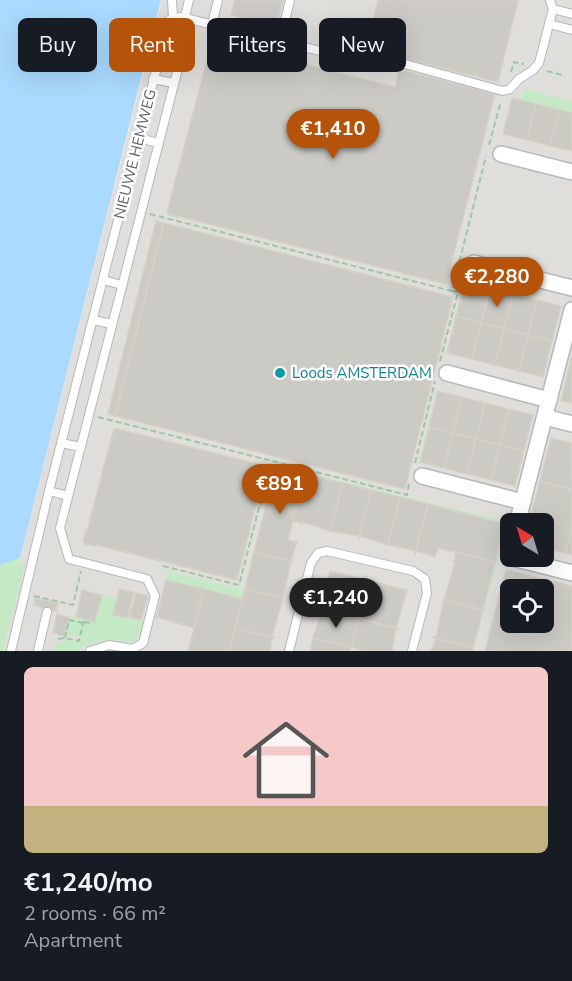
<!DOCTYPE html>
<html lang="en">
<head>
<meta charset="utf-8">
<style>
	body { margin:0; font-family:"Nunito Sans",sans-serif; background:#20242c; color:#f1f3f6; height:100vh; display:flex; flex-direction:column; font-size:22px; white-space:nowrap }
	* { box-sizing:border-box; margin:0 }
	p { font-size:20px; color:#9ea1a6 }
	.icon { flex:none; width:33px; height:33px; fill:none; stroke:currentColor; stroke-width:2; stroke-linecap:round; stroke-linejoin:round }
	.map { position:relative; height:651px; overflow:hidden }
	.sheet { display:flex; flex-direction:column; background:#171b24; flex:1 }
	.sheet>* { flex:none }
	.top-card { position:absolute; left:18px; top:18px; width:537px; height:54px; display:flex; gap:12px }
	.needle { width:39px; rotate:322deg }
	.buttons { position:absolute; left:500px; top:513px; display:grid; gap:12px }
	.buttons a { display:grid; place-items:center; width:54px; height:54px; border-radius:9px; background:#171b24; box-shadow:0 6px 24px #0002; font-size:30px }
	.price { position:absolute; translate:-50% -51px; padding:0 14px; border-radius:21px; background:#b45309; color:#fff; font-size:20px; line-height:39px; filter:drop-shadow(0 2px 3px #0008) }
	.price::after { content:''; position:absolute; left:50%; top:36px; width:18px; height:14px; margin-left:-9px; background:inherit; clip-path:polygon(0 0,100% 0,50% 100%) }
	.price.current { background:#222; color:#fff }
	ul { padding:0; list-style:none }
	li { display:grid; align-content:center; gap:12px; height:318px; padding:0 24px }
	li span { display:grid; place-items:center; height:186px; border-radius:9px; color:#555 }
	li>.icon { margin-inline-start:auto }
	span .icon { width:108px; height:108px; fill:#fffc; stroke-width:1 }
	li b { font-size:26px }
	.pill { padding:0 21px; border-radius:9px; background:#171b24; box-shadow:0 6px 24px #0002; font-size:21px; line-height:54px }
	.pill.current { background:#b45309; color:#fff }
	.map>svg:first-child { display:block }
</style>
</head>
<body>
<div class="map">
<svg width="572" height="651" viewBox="0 0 572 651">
	<rect width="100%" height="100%" fill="#f1efe8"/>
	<!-- industrial -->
	<path fill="#e0deda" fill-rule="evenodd" d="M 162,0 L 572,0 L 572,651 L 3,651 L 10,623 L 20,558 ZM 510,524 L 543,524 L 543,556 L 510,556 ZM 510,590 L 543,590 L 543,622 L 510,622 Z"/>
	<!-- green -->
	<g fill="#c5e8c5">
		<polygon points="526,89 572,101 572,113 521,100 523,91"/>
		<polygon points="276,465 508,522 474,651 505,524"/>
		<polygon points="20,558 19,563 25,564 3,651 0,651 0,565"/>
		<polygon points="168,571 244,590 242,599 166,580"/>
		<polygon points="102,595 117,599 113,615 144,621 139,638 133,642 108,639 94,642 77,651 53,651 55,643 62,644 64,639 80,643 82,635 79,634 77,637 65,634 69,616 95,622"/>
	</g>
	<!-- water -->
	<polygon fill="#aadaff" points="0,0 161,0 20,558 0,565"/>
	<!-- building -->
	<g fill="#cccac5" stroke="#d6d1c6" stroke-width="1.5" fill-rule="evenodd">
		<polygon points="235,0 283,0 276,27 231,15"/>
		<polygon points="378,0 518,0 498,82 368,50 368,48 366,47"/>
		<polygon points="212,41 395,87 399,69 495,94 446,284 177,216 177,217 169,215 167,212"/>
		<polygon points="512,98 536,104 527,140 503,134"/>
		<polygon points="536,104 560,110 550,146 527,140"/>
		<polygon points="560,110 572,113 572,151 550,146"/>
		<polygon points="156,221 164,223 115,416 108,414"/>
		<polygon points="164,223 453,297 405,489 115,416"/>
		<polygon points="465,281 490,288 481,323 456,317"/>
		<polygon points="490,288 513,294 504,329 481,323"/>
		<polygon points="513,294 537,300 528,335 504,329"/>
		<polygon points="537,300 561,306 552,341 528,335"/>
		<polygon points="456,317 481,323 472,359 447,353"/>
		<polygon points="481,323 504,329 495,365 472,359"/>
		<polygon points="504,329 528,335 519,371 495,365"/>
		<polygon points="528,335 552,341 543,377 519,371"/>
		<polygon points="572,356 572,403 561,401"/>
		<polygon points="438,391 462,397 453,433 429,427"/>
		<polygon points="462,397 485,403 476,439 453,433"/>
		<polygon points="485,403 509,409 500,445 476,439"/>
		<polygon points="509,409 533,415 524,451 500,445"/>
		<polygon points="429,427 453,433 444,468 420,462"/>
		<polygon points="114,428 266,466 237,580 97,545 96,546 85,544 83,540 86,531 87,531"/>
		<polygon points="453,433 476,439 467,474 444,468"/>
		<polygon points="551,438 571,443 572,490 540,481"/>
		<polygon points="476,439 500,445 491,480 467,474"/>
		<polygon points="500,445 524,451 515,486 491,480"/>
		<polygon points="276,466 305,473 288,540 297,542 291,561 294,562 254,552"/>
		<polygon points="305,473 343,483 330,531 303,522 301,525 302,523 292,521"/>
		<polygon points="540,481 572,490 572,525 565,553 545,548 543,524 529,524"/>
		<polygon points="343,483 371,490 358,540 359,536 330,531"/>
		<polygon points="371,490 400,497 388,545 360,536 358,540"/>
		<polygon points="400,497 428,504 415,554 416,551 388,545"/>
		<polygon points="428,504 505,524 495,562 438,548 435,557 417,551 415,554"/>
		<polygon points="572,525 572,555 565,553"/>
		<polygon points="254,552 294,562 291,561 283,598 245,589"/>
		<polygon points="456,552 495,562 483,610 444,600 455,563 452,561 454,562"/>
		<path d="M 506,570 L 572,586 L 572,651 L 485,651 ZM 510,590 L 543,590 L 543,622 L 510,622 Z"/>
		<polygon points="330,571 369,581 359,619 318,609 322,609"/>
		<polygon points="166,580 204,589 194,628 157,617 156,620"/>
		<polygon points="369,581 407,590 396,628 399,629 359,619"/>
		<polygon points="119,589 134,592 127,618 113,615"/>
		<polygon points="204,589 242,599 229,651 188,651"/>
		<polygon points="245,589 283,598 272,637 275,638 235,628"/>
		<polygon points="82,590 102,595 95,622 76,617"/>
		<polygon points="136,593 148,596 141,620 129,617"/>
		<polygon points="35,598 58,603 56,612 34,605"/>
		<polygon points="444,600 483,610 473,648 432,637 436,638"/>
		<polygon points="318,609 359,619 351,647 313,638 322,610"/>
		<polygon points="57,614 69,617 65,636 53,633"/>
		<polygon points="359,619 399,629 396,629 392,651 365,651 351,647"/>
		<polygon points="235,628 275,638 272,638 270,651 229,651"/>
		<polygon points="432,637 473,648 473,651 431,651 436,639"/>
		<polygon points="313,638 351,647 350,651 310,651"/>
	</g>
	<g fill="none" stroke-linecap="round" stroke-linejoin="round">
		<defs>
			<g id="service">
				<polyline points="172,0 173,18"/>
				<polyline points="550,0 553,9 572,14"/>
				<polyline points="185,17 189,0"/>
				<polyline points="212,24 218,0"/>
				<polyline points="549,24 572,30"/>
				<polyline points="280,41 290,0"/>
				<polyline points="153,79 174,83"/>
				<polyline points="138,138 159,143"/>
				<polyline points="103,280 122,285"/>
				<polyline points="93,320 112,324"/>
				<polyline points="61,443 81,447"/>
				<polyline points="49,491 68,496"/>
				<polyline points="11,651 49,491 169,20 181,17 365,62 394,61 503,91 510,89 519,79 532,71 539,63 553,9"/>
				<polyline points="38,651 47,612"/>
				<polyline points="90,651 109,645 133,649 143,643 155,596 147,579 69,559 60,528 183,49"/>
				<polyline points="289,651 311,563 318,553 327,551 413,571 425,579 427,593 412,651"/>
			</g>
			<g id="minor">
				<polyline points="501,154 572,172"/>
				<polyline points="474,263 572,288"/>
				<polyline points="447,373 549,400"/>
				<polyline points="545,417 572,424"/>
				<polyline points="422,476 523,502"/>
				<polyline points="517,524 572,310"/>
				<polyline points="510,553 509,557 572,573"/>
			</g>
		</defs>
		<!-- service casing -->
		<use href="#service" stroke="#b5b8bc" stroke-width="10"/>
		<!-- minor casing -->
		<use href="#minor" stroke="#b5b8bc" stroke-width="18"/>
		<!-- path -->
		<g stroke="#9cc7a9" stroke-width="2" stroke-dasharray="6 3" stroke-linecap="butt">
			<polyline points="251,23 251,22 260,23"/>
			<polyline points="547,71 562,75"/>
			<polyline points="511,72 514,62 524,64"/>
			<polyline points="489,145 501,101"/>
			<polyline points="150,214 452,291 486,156"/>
			<polyline points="440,361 458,292 452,291"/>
			<polyline points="98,417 407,495 409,483"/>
			<polyline points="415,463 435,381"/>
			<polyline points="163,566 239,585 271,461"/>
			<polyline points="34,596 73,605 81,571"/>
			<polyline points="84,622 93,624"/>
			<polyline points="65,638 69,620 83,623"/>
			<polyline points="58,639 64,638 79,641 84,619"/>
		</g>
		<!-- service -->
		<use href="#service" stroke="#fff" stroke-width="8"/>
		<!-- minor -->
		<use href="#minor" stroke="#fff" stroke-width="15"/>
	</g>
	<!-- markers -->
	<circle fill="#0f9aa8" stroke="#fff" stroke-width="2" cx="280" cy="373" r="6"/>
	<g text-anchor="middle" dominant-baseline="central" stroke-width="5" stroke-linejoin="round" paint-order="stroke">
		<!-- street labels -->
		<g font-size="15" fill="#5f6368" stroke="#fff">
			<text transform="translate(135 154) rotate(-76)">NIEUWE HEMWEG</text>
		</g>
		<!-- culture labels -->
		<g font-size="15" fill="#0d838f" stroke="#fff" text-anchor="start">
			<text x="292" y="373">Loods AMSTERDAM</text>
		</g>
	</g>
</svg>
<div class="buttons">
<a><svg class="needle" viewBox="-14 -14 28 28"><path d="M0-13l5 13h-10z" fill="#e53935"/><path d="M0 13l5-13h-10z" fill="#9ea1a6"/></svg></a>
<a><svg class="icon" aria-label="locate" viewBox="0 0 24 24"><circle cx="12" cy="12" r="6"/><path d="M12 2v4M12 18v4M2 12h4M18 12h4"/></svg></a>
</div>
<b class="price" style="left:333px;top:160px">€1,410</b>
<b class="price" style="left:497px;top:308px">€2,280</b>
<b class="price" style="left:280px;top:515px">€891</b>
<b class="price current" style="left:336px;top:629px">€1,240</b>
<div class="top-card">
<a class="pill">Buy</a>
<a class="pill current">Rent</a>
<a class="pill">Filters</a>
<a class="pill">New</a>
</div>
</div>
<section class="sheet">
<ul>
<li><span style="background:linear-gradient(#f6c9c9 75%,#c2b280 0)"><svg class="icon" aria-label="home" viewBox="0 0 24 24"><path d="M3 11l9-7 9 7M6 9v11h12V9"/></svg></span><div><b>€1,240/mo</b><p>2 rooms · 66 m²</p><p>Apartment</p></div></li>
</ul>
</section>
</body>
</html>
